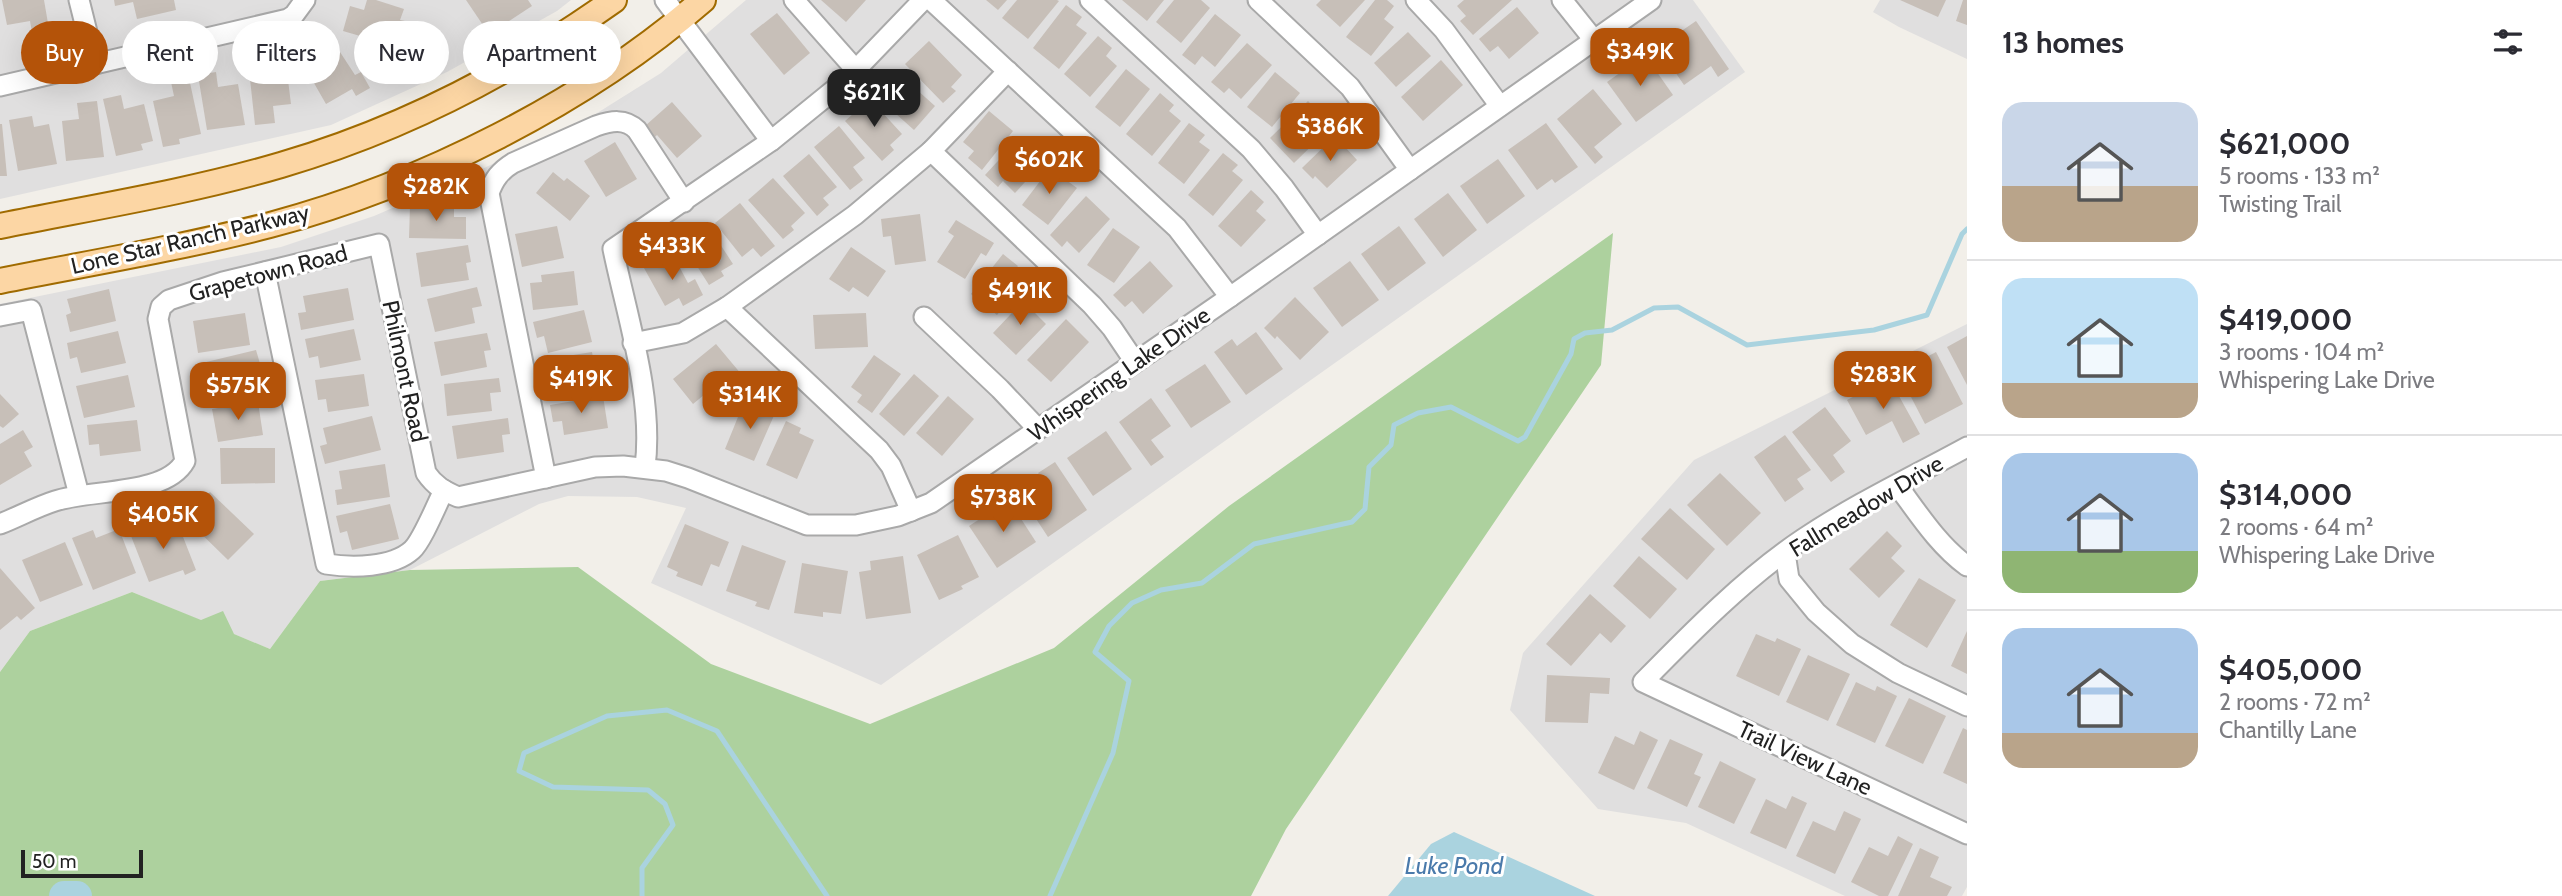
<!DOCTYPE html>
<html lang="en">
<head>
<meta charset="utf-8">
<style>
	body { margin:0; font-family:Cabin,sans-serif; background:#f2f2f3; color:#2b2b33; height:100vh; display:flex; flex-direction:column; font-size:26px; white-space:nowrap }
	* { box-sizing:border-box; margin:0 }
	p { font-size:23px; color:#7c7c81 }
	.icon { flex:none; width:38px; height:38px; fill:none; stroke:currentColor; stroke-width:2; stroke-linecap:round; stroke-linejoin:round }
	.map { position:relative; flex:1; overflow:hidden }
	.panel { display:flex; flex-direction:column; background:#fff; width:595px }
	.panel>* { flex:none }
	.banner { position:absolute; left:21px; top:21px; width:665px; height:63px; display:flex; gap:14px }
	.scale { position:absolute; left:21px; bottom:18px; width:122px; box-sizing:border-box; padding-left:7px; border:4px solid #222; border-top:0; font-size:19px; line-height:24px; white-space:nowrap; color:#222; -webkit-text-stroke:5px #fff; paint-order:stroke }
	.price { position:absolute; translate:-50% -60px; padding:0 16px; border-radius:14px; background:#b45309; color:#fff; font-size:23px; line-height:46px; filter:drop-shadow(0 2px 4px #0008) }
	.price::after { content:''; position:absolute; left:50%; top:42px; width:21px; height:16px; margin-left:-10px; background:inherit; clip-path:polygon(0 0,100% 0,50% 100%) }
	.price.current { background:#222; color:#fff }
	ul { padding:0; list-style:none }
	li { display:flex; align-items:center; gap:21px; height:175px; padding:0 35px }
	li+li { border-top:2px solid #e1e1e2 }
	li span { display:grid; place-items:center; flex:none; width:196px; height:140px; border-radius:21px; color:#555 }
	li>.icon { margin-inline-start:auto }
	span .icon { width:84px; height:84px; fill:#fffc; stroke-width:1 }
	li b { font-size:30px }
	h2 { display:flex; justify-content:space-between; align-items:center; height:84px; padding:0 35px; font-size:30px }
	.pill { padding:0 24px; border-radius:32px; background:#fff; box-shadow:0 7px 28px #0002; font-size:24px; line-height:63px }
	.pill.current { background:#b45309; color:#fff }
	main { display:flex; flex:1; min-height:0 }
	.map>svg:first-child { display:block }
</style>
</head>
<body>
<main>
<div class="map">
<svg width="1967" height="896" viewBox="0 0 1967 896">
	<rect width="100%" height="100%" fill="#f2efe9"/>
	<!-- residential -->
	<g fill="#e0dfdf">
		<polygon points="0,0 571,0 557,11 447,72 331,125 0,199"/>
		<polygon points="746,0 1693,0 1745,72 881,685 651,583 686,508 637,497 568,496 539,504 410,570 320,581 270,649 132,592 30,631 0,672 0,304 281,247 374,216 474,173 594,115 661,73"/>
		<polygon points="1880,0 1967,0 1967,59 1899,27 1873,12"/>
		<polygon points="1967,324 1967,887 1962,896 1845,896 1686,823 1598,809 1510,710 1523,653 1694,460"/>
	</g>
	<!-- forest -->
	<polygon fill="#add19e" points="1613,233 1601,365 1286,829 1251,896 0,896 0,672 30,631 132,592 201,620 223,611 234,634 270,649 320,581 410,570 578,567 711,664 870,724 1054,648 1229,506"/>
	<!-- water -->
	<polygon fill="#aad3df" points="1454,832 1595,896 1388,896 1431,844"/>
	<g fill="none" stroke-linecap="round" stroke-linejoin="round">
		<!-- stream -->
		<g stroke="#aad3df" stroke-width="5">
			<polyline points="642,896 642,868 673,825 665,804 648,790 553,787 519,771 524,753 607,716 667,710 717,731 827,896"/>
			<polyline points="1050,896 1113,753 1129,681 1095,652 1109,626 1132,603 1161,590 1202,583 1254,544 1352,522 1365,509 1369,467 1391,445 1394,425 1418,413 1451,407 1518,441 1525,437 1571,354 1574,339 1585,333 1612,330 1654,308 1678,307 1747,345 1874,330 1927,315 1962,234 1967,229"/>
		</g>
		<!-- river -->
		<polyline stroke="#aad3df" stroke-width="30" points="64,896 77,896"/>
	</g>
	<!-- building -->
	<g fill="#c7bfb8">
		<polygon points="2,0 44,0 50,35 33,38 30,21 7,25"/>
		<polygon points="114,0 174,0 176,10 137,19 133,2 115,6"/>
		<polygon points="367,0 376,0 404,9 400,20 405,21 398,47 343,31 350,6 364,10"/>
		<polygon points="466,0 528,0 532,6 489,34"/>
		<polygon points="821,0 866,0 846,22"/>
		<polygon points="986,0 1007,0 998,10"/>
		<polygon points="1017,0 1057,0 1059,1 1028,39 1002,18"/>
		<polygon points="1122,0 1164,0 1147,21"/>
		<polygon points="1174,0 1201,0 1210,8 1181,43 1156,22"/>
		<polygon points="1321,0 1365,0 1340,27 1316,5"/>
		<polygon points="1375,0 1387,0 1394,6 1384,19 1394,27 1371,56 1346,37"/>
		<polygon points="1464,0 1512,0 1473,35 1460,21 1466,16 1457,6"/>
		<polygon points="1900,0 1946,0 1938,17"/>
		<polygon points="1963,0 1967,0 1967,25 1956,21"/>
		<polygon points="1066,5 1082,17 1076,25 1087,33 1059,69 1033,48"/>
		<polygon points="1517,7 1539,33 1509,59 1498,46 1490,52 1479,39"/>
		<polygon points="777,13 810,53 784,75 750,34"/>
		<polygon points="1215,14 1241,35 1215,67 1202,56 1195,65 1182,55"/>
		<polygon points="1696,21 1729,69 1718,77 1711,66 1684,85 1658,47"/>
		<polygon points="1408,32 1431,56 1396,87 1374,63"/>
		<polygon points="1098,36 1112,48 1106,56 1117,66 1090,97 1064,74"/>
		<polygon points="929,41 962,75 951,87 956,91 943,103 905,64"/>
		<polygon points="1247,43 1272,65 1241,99 1229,88 1224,93 1211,82"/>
		<polygon points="315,47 324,61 340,52 355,75 361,72 370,88 356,96 352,89 326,104 299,57"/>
		<polygon points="1645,55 1673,95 1636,122 1607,82"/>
		<polygon points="285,56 291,104 273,106 275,123 255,125 250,79 266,77 264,59"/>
		<polygon points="1441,60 1463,85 1423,121 1401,97"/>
		<polygon points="1126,69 1150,89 1120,127 1095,107"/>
		<polygon points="216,72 218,87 238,84 245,125 207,130 198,75"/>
		<polygon points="897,72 935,106 914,130 876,96"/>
		<polygon points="1275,72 1300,93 1272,127 1247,107"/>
		<polygon points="189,78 201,134 179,139 180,144 163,147 153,101 174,96 171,82"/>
		<polygon points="1593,89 1622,124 1594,147 1603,157 1595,164 1557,119"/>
		<polygon points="1160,93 1174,105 1169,111 1181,121 1152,156 1126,134"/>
		<polygon points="121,95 124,109 144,104 153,141 141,144 143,150 116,156 103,99"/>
		<polygon points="870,99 902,134 890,145 894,150 882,161 845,121"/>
		<polygon points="97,101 104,157 66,161 62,121 79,119 77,103"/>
		<polygon points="1308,101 1332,126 1294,163 1270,138"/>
		<polygon points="672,102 702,136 677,158 657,135 655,137 645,126"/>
		<polygon points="989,111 1013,131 982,170 968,158 974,151 963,142"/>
		<polygon points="32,116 34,127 49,124 57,164 18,171 9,120"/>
		<polygon points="1189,123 1205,135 1199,142 1210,150 1184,184 1158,163"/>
		<polygon points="1546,123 1578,167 1555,183 1552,179 1537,190 1508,150"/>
		<polygon points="0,124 2,124 7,176 0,176"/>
		<polygon points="839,126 865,158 853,167 863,180 850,190 814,147"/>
		<polygon points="1335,136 1357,160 1327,188 1315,176 1313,179 1302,168"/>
		<polygon points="1020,137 1045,160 1015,193 1003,181 998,187 985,175"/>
		<polygon points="615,142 637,179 606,197 584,161"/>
		<polygon points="1223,153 1238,165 1232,171 1243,180 1213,216 1188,195"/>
		<polygon points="809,154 837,187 823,198 829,205 817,216 783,176"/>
		<polygon points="1498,159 1525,196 1487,224 1460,186"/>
		<polygon points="1050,168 1077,188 1048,225 1022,205"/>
		<polygon points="553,172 564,181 567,178 590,196 570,221 536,193"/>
		<polygon points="773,178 805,213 791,226 794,230 783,239 748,200"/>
		<polygon points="1251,190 1264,202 1256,211 1266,220 1241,247 1218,226"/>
		<polygon points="1448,193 1477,230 1443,257 1414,219"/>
		<polygon points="1086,196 1110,219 1079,253 1067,241 1062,247 1050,235"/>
		<polygon points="740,203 775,246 761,257 753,248 742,257 715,223"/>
		<polygon points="410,206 454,207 454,217 466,217 466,239 409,238"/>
		<polygon points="920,214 926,261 895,265 891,236 883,237 881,219"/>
		<polygon points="956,220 994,243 986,256 981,253 965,279 937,262 954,236 948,232"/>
		<polygon points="557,226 564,258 522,267 515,234"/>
		<polygon points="1399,226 1426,263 1388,291 1361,254"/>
		<polygon points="709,227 733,264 721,271 724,276 709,285 683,244"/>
		<polygon points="1113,228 1140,247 1114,283 1087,265"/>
		<polygon points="468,245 471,262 466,263 469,280 421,287 416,253"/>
		<polygon points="851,247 886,271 868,297 853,287 849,292 829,279"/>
		<polygon points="672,253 688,283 695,279 703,295 683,306 679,298 665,306 644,268"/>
		<polygon points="1003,254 1018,266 1011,275 1022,284 997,315 971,294"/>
		<polygon points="1150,261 1173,286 1143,314 1132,301 1125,307 1113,295"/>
		<polygon points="1350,261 1379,300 1342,327 1313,288"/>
		<polygon points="574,271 578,305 533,310 530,283 542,282 541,275"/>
		<polygon points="477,287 482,306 472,308 475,323 435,332 427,299"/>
		<polygon points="348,288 354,320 301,330 298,313 306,312 303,296"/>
		<polygon points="109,289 116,321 70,332 66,315 71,313 67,299"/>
		<polygon points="1027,297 1039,309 1035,313 1046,324 1016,355 993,333"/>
		<polygon points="1295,297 1329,332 1300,360 1277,336 1275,339 1264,328"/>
		<polygon points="584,310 592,342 548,353 544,336 537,338 533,322"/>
		<polygon points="245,313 250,345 198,353 193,321"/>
		<polygon points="866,313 868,347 815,349 813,315"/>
		<polygon points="1066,319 1089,342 1051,382 1027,360"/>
		<polygon points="354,329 361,360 320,368 318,356 309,358 305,339"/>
		<polygon points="118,331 126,363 81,373 77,357 70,359 67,343"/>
		<polygon points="1256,332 1283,369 1246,395 1214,352 1232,339 1237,346"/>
		<polygon points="487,333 491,350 484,351 487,367 441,376 434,342"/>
		<polygon points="1967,336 1967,385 1947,347"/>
		<polygon points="716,344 742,375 727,387 722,380 693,404 673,379"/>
		<polygon points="256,350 261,367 256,368 261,387 211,399 202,363"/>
		<polygon points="592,352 598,384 555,391 553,378 545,379 542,360"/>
		<polygon points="1936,352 1963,404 1925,424 1898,372"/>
		<polygon points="874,355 901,374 872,413 857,402 862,395 851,387"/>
		<polygon points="1205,364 1231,402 1191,428 1165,390"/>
		<polygon points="364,374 369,406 328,412 326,399 318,400 315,380"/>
		<polygon points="914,374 939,396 904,436 879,414"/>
		<polygon points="128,375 135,407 84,418 76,386"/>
		<polygon points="499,378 501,392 490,393 492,411 447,416 444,384"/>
		<polygon points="1889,378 1920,434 1903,443 1892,421 1866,435 1847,400"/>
		<polygon points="0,394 19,414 3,428 0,426"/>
		<polygon points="603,396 608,428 564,435 562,421 553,422 550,405"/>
		<polygon points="948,396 974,419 942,456 916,433"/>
		<polygon points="1151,398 1171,426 1151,440 1164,457 1151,466 1119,422"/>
		<polygon points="751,400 776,411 754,461 725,449 740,412 745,414"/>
		<polygon points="258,402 263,435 218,442 212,409"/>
		<polygon points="1825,407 1851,441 1833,455 1845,472 1831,482 1792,432"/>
		<polygon points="372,416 381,450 325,464 320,446 327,444 323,428"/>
		<polygon points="508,418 510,434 502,435 504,452 457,459 452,426"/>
		<polygon points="137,420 141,451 100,456 99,444 89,445 87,425"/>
		<polygon points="786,421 801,428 799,433 814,440 797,479 766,465"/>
		<polygon points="23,430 33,447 24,452 32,466 0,485 0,444"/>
		<polygon points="1106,431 1132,469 1093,496 1067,458"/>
		<polygon points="1785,435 1811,470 1797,479 1804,489 1785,502 1754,457"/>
		<polygon points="220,448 275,448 275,483 221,484"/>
		<polygon points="1055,462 1087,510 1048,537 1023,499 1046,483 1038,473"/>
		<polygon points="385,464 390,497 337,505 335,490 342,489 339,471"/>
		<polygon points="1720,473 1761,513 1727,546 1687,505"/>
		<polygon points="210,492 254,534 228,560 184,517"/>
		<polygon points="1009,500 1036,542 997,568 969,526"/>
		<polygon points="390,504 399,539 352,550 347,531 340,533 336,516"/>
		<polygon points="1670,508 1715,549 1687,580 1641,539"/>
		<polygon points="176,519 196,570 185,575 183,570 149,582 131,536"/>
		<polygon points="685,524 729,542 719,567 711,564 702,586 676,576 678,572 667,567"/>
		<polygon points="119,529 136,573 93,590 72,538 93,530 96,538"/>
		<polygon points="1887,531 1902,546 1891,558 1905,571 1879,598 1849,569"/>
		<polygon points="958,535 979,577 961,586 963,589 939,600 917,555"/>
		<polygon points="65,542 83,585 40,602 22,560"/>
		<polygon points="742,545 786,561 769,610 755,606 757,602 726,591"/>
		<polygon points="903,556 911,613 866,619 859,572 871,570 870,561"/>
		<polygon points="1639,556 1677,589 1650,619 1613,586"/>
		<polygon points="802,563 848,571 841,614 823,612 823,617 794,613"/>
		<polygon points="0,568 35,608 21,620 17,616 0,630"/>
		<polygon points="1919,578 1956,600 1927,648 1890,625"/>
		<polygon points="1590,594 1626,626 1611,643 1600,633 1571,666 1546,644"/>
		<polygon points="1967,631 1967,674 1951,666"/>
		<polygon points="1756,634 1775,642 1777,638 1801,649 1779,696 1736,676"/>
		<polygon points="1808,655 1850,674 1828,721 1786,702"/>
		<polygon points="1547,675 1610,678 1609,694 1590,693 1588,723 1545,722"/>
		<polygon points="1856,682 1875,691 1877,686 1897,696 1875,743 1836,725"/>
		<polygon points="1909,698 1946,716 1923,764 1885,746"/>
		<polygon points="1963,728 1967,730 1967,784 1943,773"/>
		<polygon points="1640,731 1658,740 1634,790 1598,773 1615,736 1634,745"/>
		<polygon points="1670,739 1703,754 1694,774 1701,777 1687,807 1647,788"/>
		<polygon points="1720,761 1756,779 1734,824 1698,807"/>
		<polygon points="1792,796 1807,803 1786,849 1750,833 1766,799 1786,809"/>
		<polygon points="1844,811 1861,819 1835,874 1796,856 1813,821 1835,831"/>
		<polygon points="1898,836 1913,844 1888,896 1879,896 1851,882 1869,847 1888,856"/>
		<polygon points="1920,848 1939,857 1930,877 1952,887 1947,896 1898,896"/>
	</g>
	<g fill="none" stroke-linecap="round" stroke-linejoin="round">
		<defs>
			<g id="minor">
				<polyline points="79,0 95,64"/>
				<polyline points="665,0 771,141"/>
				<polyline points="794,0 856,70"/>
				<polyline points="931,0 1177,228 1230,297"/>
				<polyline points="1090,0 1251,149 1284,188 1318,235"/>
				<polyline points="1258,0 1350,87 1410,170"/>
				<polyline points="1416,0 1444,30 1500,106"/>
				<polyline points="1562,0 1594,40"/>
				<polyline points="0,86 288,19 294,15 305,0"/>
				<polyline points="931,151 1092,305 1112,328 1135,362"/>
				<path d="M 265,272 L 326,564 C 352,568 392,568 412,550 C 422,541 437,504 444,490"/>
				<polyline points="727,307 879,450 891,466 911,511"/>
				<polyline points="0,316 31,310 79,495"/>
				<polyline points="924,317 1000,389 1038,429"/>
				<polyline points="633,343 683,333 727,307 855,215 931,151 1008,71"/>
				<path d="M 1967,447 C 1912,477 1855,504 1803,539 C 1746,577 1691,633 1643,682 L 1967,834"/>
				<path d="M 645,467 C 654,398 627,317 613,249 L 771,141 L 845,81 L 923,0"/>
				<path d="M 546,478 L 489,193 C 494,179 500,171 513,163 L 596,126 C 611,121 625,118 637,130 L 684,202"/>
				<path d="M 1897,485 C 1918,513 1938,545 1967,566"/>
				<path d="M 0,524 C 18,517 36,507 55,501 C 91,489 166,496 185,461 L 158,319 L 161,307 L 169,300 L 223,282 L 379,244 L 426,473 C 435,486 444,491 458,497 L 595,467 L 623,466 L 666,471 L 688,478 L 807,525 L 856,525 L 898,516 L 931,503 L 1230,297 L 1651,0"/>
				<polyline points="1785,553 1789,579 1816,612 1852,644 1898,673 1967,706"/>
			</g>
			<g id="major">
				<path d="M 0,226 C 94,207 189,192 281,165 C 401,130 513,72 614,0"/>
				<path d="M 0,281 C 90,263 181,248 270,225 C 421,185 586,102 703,0"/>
			</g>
		</defs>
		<!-- minor casing -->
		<use href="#minor" stroke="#a9a9a9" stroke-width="23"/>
		<!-- major casing -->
		<use href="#major" stroke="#a06b00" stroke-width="28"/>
		<!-- minor -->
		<use href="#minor" stroke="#fff" stroke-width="19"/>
		<!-- major -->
		<use href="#major" stroke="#fcd6a4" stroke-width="24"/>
	</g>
	<g text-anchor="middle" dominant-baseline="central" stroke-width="6" stroke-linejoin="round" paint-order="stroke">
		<!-- street labels -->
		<g font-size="23" fill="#222" stroke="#fff">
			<text transform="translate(190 239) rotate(-13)">Lone Star Ranch Parkway</text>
			<text transform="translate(268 273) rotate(-15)">Grapetown Road</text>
			<text transform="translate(405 371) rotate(78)">Philmont Road</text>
			<text transform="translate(1119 374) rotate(-35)">Whispering Lake Drive</text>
			<text transform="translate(1866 506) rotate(-31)">Fallmeadow Drive</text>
			<text transform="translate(1805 758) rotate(25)">Trail View Lane</text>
		</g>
		<!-- water labels -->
		<g font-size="24" font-style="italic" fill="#4a7aab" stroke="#fff">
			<text x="1454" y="865">Luke Pond</text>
		</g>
	</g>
</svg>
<div class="scale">50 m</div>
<b class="price" style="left:1640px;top:88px">$349K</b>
<b class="price current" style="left:874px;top:129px">$621K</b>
<b class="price" style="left:1330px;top:163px">$386K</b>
<b class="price" style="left:1049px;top:196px">$602K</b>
<b class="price" style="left:436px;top:223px">$282K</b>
<b class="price" style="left:672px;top:282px">$433K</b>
<b class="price" style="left:1020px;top:327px">$491K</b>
<b class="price" style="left:1883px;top:411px">$283K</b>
<b class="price" style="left:581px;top:415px">$419K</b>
<b class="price" style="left:238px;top:422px">$575K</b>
<b class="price" style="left:750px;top:431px">$314K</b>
<b class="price" style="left:1003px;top:534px">$738K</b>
<b class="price" style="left:163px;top:551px">$405K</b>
<div class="banner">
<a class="pill current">Buy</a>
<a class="pill">Rent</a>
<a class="pill">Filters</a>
<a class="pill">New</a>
<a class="pill">Apartment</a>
</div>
</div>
<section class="panel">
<h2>13 homes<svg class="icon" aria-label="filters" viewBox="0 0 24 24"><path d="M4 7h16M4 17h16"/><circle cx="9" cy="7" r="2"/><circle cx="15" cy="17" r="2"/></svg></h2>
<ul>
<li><span style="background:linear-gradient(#c9d6e8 60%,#b9a48a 0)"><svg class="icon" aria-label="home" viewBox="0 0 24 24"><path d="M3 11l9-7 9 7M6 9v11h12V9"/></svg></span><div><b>$621,000</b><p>5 rooms · 133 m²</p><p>Twisting Trail</p></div></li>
<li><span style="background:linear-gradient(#bfe0f5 75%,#b9a48a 0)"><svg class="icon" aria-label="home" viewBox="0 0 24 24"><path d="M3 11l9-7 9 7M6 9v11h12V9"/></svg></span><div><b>$419,000</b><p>3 rooms · 104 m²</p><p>Whispering Lake Drive</p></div></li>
<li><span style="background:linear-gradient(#a9c7e8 70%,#8fb573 0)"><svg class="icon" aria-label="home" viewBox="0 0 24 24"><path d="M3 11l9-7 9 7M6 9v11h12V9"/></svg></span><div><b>$314,000</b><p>2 rooms · 64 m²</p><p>Whispering Lake Drive</p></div></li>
<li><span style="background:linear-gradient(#a9c7e8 75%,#b9a48a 0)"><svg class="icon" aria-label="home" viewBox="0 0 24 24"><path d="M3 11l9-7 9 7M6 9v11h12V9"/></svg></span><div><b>$405,000</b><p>2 rooms · 72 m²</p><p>Chantilly Lane</p></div></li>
</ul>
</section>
</main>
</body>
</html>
